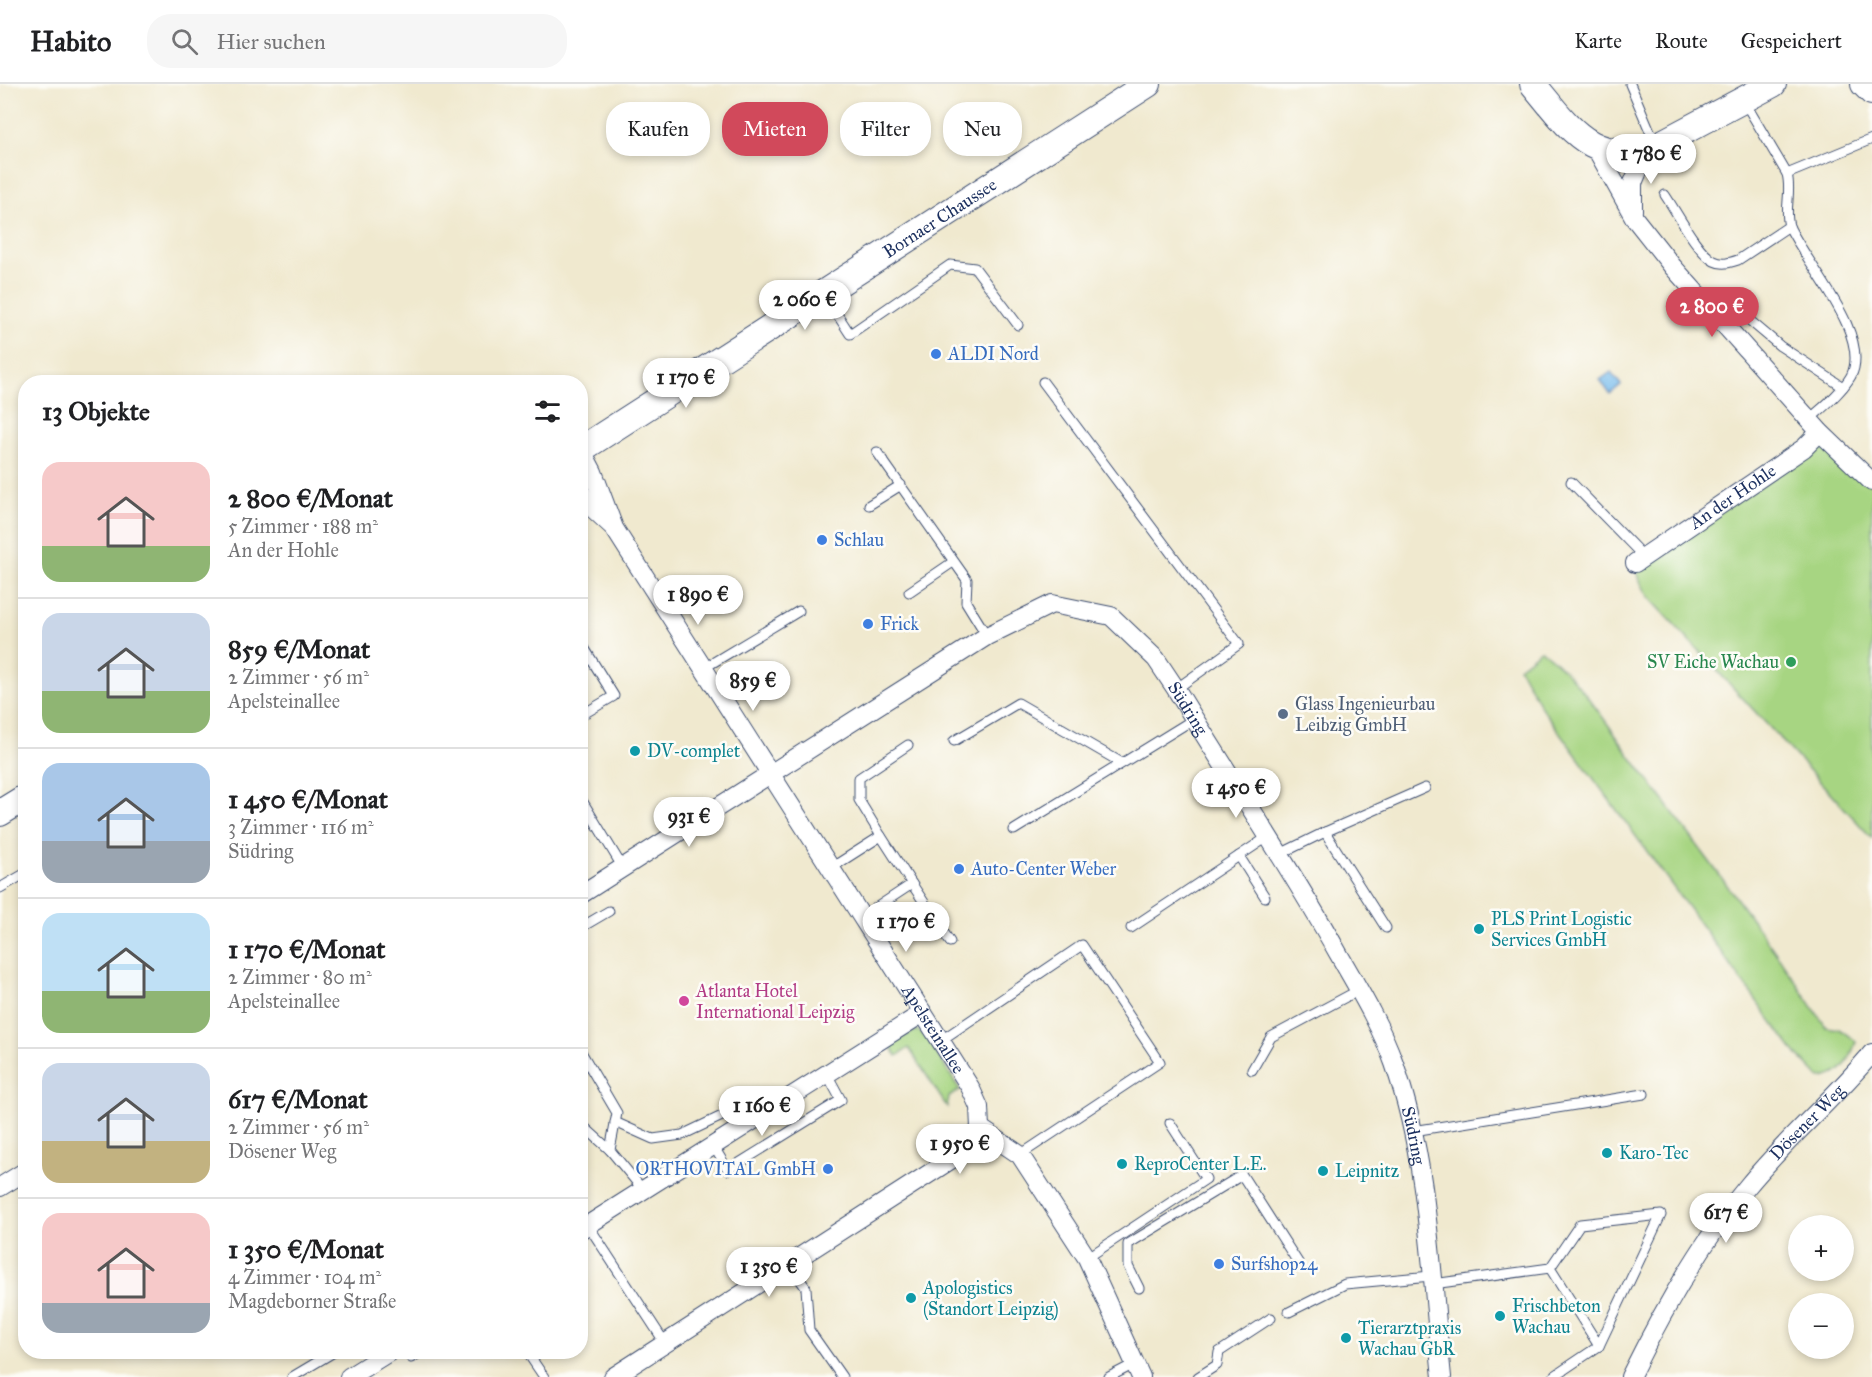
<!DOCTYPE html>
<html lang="de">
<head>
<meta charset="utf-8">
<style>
	body { margin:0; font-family:"IM FELL Great Primer",serif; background:#f6f6f6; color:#202124; height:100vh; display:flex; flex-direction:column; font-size:22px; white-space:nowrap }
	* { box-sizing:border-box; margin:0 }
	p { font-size:20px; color:#757577 }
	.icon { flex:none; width:33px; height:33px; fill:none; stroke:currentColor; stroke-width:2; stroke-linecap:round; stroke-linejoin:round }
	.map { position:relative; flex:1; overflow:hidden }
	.side { position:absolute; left:18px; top:291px; width:570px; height:984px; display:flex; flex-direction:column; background:#fff; border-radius:24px; box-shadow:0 3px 9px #0003 }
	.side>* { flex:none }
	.hud { position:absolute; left:606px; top:18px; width:570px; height:54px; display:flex; gap:12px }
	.tools { position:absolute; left:1788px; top:1131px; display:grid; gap:12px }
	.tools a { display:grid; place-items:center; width:66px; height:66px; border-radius:50%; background:#fff; box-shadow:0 3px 9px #0003; font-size:30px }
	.price { position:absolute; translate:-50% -51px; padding:0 14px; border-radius:21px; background:#fff; color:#222; font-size:20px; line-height:39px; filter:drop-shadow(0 2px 3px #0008) }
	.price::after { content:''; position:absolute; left:50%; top:36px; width:18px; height:14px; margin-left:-9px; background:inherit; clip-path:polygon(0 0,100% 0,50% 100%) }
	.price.on { background:#d1495b; color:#fff }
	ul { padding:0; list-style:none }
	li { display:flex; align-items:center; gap:18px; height:150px; padding:0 24px }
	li+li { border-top:2px solid #e0e0e0 }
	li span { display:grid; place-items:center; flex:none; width:168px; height:120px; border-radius:18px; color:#555 }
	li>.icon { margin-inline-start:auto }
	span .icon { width:72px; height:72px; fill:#fffc; stroke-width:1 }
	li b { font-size:26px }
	h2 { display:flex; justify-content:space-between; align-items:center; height:72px; padding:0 24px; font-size:26px }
	.pill { padding:0 21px; border-radius:24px; background:#fff; box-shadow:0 3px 9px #0003; font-size:21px; line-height:54px }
	.pill.on { background:#d1495b; color:#fff }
	header { display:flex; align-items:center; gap:36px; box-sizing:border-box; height:84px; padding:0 30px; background:#fff; border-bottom:2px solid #e0e0e0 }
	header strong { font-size:28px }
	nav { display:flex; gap:33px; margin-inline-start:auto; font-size:21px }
	.search { width:420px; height:54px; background:#f6f6f6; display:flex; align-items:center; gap:15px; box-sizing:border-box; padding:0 21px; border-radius:24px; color:#757577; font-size:22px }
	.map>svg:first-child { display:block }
</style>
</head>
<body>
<header>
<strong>Habito</strong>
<div class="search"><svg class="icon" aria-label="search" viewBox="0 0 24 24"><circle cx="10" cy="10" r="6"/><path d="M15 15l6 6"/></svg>Hier suchen</div>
<nav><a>Karte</a><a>Route</a><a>Gespeichert</a></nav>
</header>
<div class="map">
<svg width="1872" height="1293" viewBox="0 0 1872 1293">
	<rect width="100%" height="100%" fill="#fdfcf7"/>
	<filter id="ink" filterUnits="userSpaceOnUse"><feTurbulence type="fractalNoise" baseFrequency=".0167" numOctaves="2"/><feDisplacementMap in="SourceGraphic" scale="12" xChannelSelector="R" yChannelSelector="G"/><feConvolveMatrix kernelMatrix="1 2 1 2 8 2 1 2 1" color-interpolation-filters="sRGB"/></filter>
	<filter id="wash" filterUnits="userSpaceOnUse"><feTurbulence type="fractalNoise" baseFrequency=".008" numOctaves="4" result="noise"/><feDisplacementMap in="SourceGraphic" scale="24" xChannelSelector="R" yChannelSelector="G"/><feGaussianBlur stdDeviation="1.35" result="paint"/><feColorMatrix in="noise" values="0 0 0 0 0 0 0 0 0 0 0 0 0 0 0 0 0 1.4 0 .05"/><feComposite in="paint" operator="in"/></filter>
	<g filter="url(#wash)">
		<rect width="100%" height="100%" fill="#f0e9cf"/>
		<!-- green -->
		<g fill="#a7d582" stroke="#618270" stroke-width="1.5">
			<polygon points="1820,348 1872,398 1872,754 1648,512 1640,497 1635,479"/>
			<path d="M 1541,566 C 1579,593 1609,644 1637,681 C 1702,767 1767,853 1826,943 L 1839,945 L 1856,957 C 1850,976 1842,993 1820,994 L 1792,965 L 1541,623 L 1519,583 Z"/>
			<polygon points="917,946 927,954 960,1006 949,1013 947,1023 909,964 897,972 889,960"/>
		</g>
		<!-- water -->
		<polygon fill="#77bced" stroke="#4976a6" stroke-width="1.5" points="1611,288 1621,301 1610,310 1600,296"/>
	</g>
	<g filter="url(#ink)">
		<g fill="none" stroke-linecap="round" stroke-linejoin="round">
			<defs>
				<g id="service">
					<polyline points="1630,0 1655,59"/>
					<path d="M 1744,17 L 1787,90 C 1792,108 1784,125 1789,142 C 1806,180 1872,251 1851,292 C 1841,309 1823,323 1809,336"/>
					<polyline points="1787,90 1872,55"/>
					<path d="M 1665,111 C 1676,127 1698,169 1714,177 C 1722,181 1729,179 1738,176 L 1789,142"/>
					<polyline points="824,210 850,250 950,181 975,184 1018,241"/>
					<polyline points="1742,230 1780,262 1843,303"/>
					<polyline points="1043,298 1239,560 1176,605"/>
					<polyline points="877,368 967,496 966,518 987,552"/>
					<polyline points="1571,398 1643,472"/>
					<polyline points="869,421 901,401"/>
					<polyline points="909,508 953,478"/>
					<polyline points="580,557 614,612 580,632"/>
					<polyline points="704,584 799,527"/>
					<polyline points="954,657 1018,619 1122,679"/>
					<polyline points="580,713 623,784"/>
					<polyline points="1014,746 1194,635"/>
					<polyline points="1325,748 1425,704"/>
					<polyline points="881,752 859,716 859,694 908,661"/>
					<polyline points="1280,770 1325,748 1386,844"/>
					<polyline points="1239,772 1265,813"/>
					<polyline points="831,784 881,752 912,800"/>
					<polyline points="0,804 26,789"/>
					<polyline points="862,833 912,800 950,858"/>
					<polyline points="580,844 609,827"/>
					<polyline points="1131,844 1269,752"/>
					<polyline points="940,957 1082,861 1160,978 1020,1071"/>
					<polyline points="580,966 617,1029 610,1066 644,1107"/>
					<polyline points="1252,986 1271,953 1359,906"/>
					<polyline points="615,1038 653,1055 682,1051 724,1031"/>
					<polyline points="580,1039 610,1066"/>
					<polyline points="1413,1047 1644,1010"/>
					<polyline points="714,1063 728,1086 841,1016 827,990"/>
					<polyline points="588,1141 665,1259"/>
					<polyline points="1087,1174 1206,1095 1170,1039"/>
					<polyline points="789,1180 806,1204 809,1246 842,1293"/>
					<polyline points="1433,1200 1550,1184 1580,1140 1661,1131 1599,1262 1550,1184"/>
					<polyline points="1139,1204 1128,1182 1128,1160 1242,1091 1299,1180"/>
					<polyline points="1289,1228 1345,1200 1431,1192"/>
					<polyline points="527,1268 544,1293"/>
					<polyline points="411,1274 421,1268"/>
					<polyline points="292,1293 334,1268"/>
					<polyline points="1109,1293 1136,1279"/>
					<polyline points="1198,1293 1217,1281 1219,1268 1271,1234"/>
					<polyline points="1553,1293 1599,1262"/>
				</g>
				<g id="minor">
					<polyline points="1594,61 1635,135 1673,183 1820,348 1872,398"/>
					<polyline points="1633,127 1633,99 1647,66"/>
					<path id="s1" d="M 581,365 L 593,388 L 614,444 L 970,1003 L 979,1023 L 980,1044"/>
					<polyline points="580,406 589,421 613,443"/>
					<path id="s2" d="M 1635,479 L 1804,364 L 1820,348"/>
					<path id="s3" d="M 580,811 L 987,552 L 1052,520 L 1111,532 L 1156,575 L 1176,605 C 1230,694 1288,779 1338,869 C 1358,904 1380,940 1394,979 C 1429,1079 1431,1189 1442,1293"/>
					<polyline points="980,1044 1020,1071 1087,1174 1141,1293"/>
					<polyline points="0,1103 26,1087"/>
					<polyline points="580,1146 923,929"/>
					<polyline points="349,1293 389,1268"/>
					<polyline points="613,1293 969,1064 980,1044"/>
					<path id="s4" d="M 1630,1293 C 1663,1226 1700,1160 1747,1103 C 1786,1055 1833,1016 1872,969"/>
				</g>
				<g id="secondary">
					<path d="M 1533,0 C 1571,46 1595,86 1662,59 L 1773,0"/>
					<polyline points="1864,0 1872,8"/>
					<path id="s5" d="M 580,366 L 1148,0"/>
					<polyline points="0,729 26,713"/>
				</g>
			</defs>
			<!-- service casing -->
			<use href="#service" stroke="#3b4b6f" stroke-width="11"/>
			<!-- minor casing -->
			<use href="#minor" stroke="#3b4b6f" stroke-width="20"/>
			<!-- secondary casing -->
			<use href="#secondary" stroke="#3b4b6f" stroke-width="28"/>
			<!-- service -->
			<use href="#service" stroke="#fff" stroke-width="9"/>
			<!-- minor -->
			<use href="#minor" stroke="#fff" stroke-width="18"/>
			<!-- secondary -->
			<use href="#secondary" stroke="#fff" stroke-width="26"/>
		</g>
	</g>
	<!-- markers -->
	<g fill="#3f7fe0" stroke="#fdfcf7" stroke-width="2">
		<circle cx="936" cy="270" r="6"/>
		<circle cx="822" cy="456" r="6"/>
		<circle cx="868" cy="540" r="6"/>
		<circle cx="959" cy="785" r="6"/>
		<circle cx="828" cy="1085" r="6"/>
		<circle cx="1219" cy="1180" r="6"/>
	</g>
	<circle fill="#2e9e5b" stroke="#fdfcf7" stroke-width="2" cx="1791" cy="578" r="6"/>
	<circle fill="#5c6f8a" stroke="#fdfcf7" stroke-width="2" cx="1283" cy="630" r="6"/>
	<g fill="#0f9aa8" stroke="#fdfcf7" stroke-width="2">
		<circle cx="635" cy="667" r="6"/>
		<circle cx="1479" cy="845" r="6"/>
		<circle cx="1607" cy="1069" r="6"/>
		<circle cx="1122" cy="1080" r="6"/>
		<circle cx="1323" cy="1087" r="6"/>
		<circle cx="911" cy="1214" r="6"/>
		<circle cx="1500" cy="1232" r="6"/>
		<circle cx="1346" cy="1254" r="6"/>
	</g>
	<circle fill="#d1479c" stroke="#fdfcf7" stroke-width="2" cx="684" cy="917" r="6"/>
	<g text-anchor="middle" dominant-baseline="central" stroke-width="5" stroke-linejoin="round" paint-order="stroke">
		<!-- street labels -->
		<g font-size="18" fill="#1b2f5e" stroke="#fdfcf7">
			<text stroke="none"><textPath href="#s5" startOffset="428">Bornaer Chaussee</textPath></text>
			<text stroke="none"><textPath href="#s2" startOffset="118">An der Hohle</textPath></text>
			<text stroke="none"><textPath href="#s3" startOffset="736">Südring</textPath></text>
			<text stroke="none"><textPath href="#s1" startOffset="680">Apelsteinallee</textPath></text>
			<text stroke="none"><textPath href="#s4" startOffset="312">Dösener Weg</textPath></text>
			<text stroke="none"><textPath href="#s3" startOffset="1222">Südring</textPath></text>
		</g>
		<!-- shop labels -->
		<g font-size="18" fill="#366cbe" stroke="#fdfcf7" text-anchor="start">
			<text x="948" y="270">ALDI Nord</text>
			<text x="834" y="456">Schlau</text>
			<text x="880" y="540">Frick</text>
			<text x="971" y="785">Auto-Center Weber</text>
			<text x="816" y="1085" text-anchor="end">ORTHOVITAL GmbH</text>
			<text x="1231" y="1180">Surfshop24</text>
		</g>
		<!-- leisure labels -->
		<g font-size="18" fill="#27864d" stroke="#fdfcf7" text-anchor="end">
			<text x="1779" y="578">SV Eiche Wachau</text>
		</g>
		<!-- service labels -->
		<g font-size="18" fill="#4e5e75" stroke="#fdfcf7" text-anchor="start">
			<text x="1295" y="620">Glass Ingenieurbau<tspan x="1295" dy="21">Leibzig GmbH</tspan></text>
		</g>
		<!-- culture labels -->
		<g font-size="18" fill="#0d838f" stroke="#fdfcf7" text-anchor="start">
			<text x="647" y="667">DV-complet</text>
			<text x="1491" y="835">PLS Print Logistic<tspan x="1491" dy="21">Services GmbH</tspan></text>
			<text x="1619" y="1069">Karo-Tec</text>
			<text x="1134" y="1080">ReproCenter L.E.</text>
			<text x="1335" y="1087">Leipnitz</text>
			<text x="923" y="1204">Apologistics<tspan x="923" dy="21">(Standort Leipzig)</tspan></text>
			<text x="1512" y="1222">Frischbeton<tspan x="1512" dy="21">Wachau</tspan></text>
			<text x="1358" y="1244">Tierarztpraxis<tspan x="1358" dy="21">Wachau GbR</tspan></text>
		</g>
		<!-- hotel labels -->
		<g font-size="18" fill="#b23c85" stroke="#fdfcf7" text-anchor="start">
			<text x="696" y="907">Atlanta Hotel<tspan x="696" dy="21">International Leipzig</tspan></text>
		</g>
	</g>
</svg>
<div class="tools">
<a>+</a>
<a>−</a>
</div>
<b class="price" style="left:1651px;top:101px">1 780 €</b>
<b class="price" style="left:805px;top:247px">2 060 €</b>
<b class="price on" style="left:1712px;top:254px">2 800 €</b>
<b class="price" style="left:686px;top:325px">1 170 €</b>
<b class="price" style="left:698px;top:542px">1 890 €</b>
<b class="price" style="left:753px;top:628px">859 €</b>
<b class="price" style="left:1236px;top:735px">1 450 €</b>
<b class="price" style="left:689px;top:764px">931 €</b>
<b class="price" style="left:906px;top:869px">1 170 €</b>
<b class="price" style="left:762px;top:1053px">1 160 €</b>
<b class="price" style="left:960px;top:1091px">1 950 €</b>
<b class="price" style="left:1726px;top:1160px">617 €</b>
<b class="price" style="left:769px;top:1214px">1 350 €</b>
<div class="hud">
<a class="pill">Kaufen</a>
<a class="pill on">Mieten</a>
<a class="pill">Filter</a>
<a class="pill">Neu</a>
</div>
<section class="side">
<h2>13 Objekte<svg class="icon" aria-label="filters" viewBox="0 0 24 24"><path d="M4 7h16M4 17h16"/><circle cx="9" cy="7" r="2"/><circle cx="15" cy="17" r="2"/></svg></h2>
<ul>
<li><span style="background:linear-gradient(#f6c9c9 70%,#8fb573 0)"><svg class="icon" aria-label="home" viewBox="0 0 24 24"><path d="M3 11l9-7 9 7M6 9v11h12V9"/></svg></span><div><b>2 800 €/Monat</b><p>5 Zimmer · 188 m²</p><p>An der Hohle</p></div></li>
<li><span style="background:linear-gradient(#c9d6e8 65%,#8fb573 0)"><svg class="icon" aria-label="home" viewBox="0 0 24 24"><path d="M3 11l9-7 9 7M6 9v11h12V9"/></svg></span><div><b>859 €/Monat</b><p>2 Zimmer · 56 m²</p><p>Apelsteinallee</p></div></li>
<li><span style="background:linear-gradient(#a9c7e8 65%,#9aa5b1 0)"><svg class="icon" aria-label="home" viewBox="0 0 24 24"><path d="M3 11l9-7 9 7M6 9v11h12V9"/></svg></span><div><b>1 450 €/Monat</b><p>3 Zimmer · 116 m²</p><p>Südring</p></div></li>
<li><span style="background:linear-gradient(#bfe0f5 65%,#8fb573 0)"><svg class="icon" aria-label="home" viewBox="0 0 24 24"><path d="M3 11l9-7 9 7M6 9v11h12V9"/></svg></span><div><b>1 170 €/Monat</b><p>2 Zimmer · 80 m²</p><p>Apelsteinallee</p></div></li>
<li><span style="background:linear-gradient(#c9d6e8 65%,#c2b280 0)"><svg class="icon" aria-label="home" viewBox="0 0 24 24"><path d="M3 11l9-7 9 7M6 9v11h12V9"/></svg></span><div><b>617 €/Monat</b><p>2 Zimmer · 56 m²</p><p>Dösener Weg</p></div></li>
<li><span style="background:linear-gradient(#f6c9c9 75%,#9aa5b1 0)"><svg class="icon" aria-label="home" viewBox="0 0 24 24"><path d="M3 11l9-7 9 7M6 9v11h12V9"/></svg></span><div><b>1 350 €/Monat</b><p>4 Zimmer · 104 m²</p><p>Magdeborner Straße</p></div></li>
</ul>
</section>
</div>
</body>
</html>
